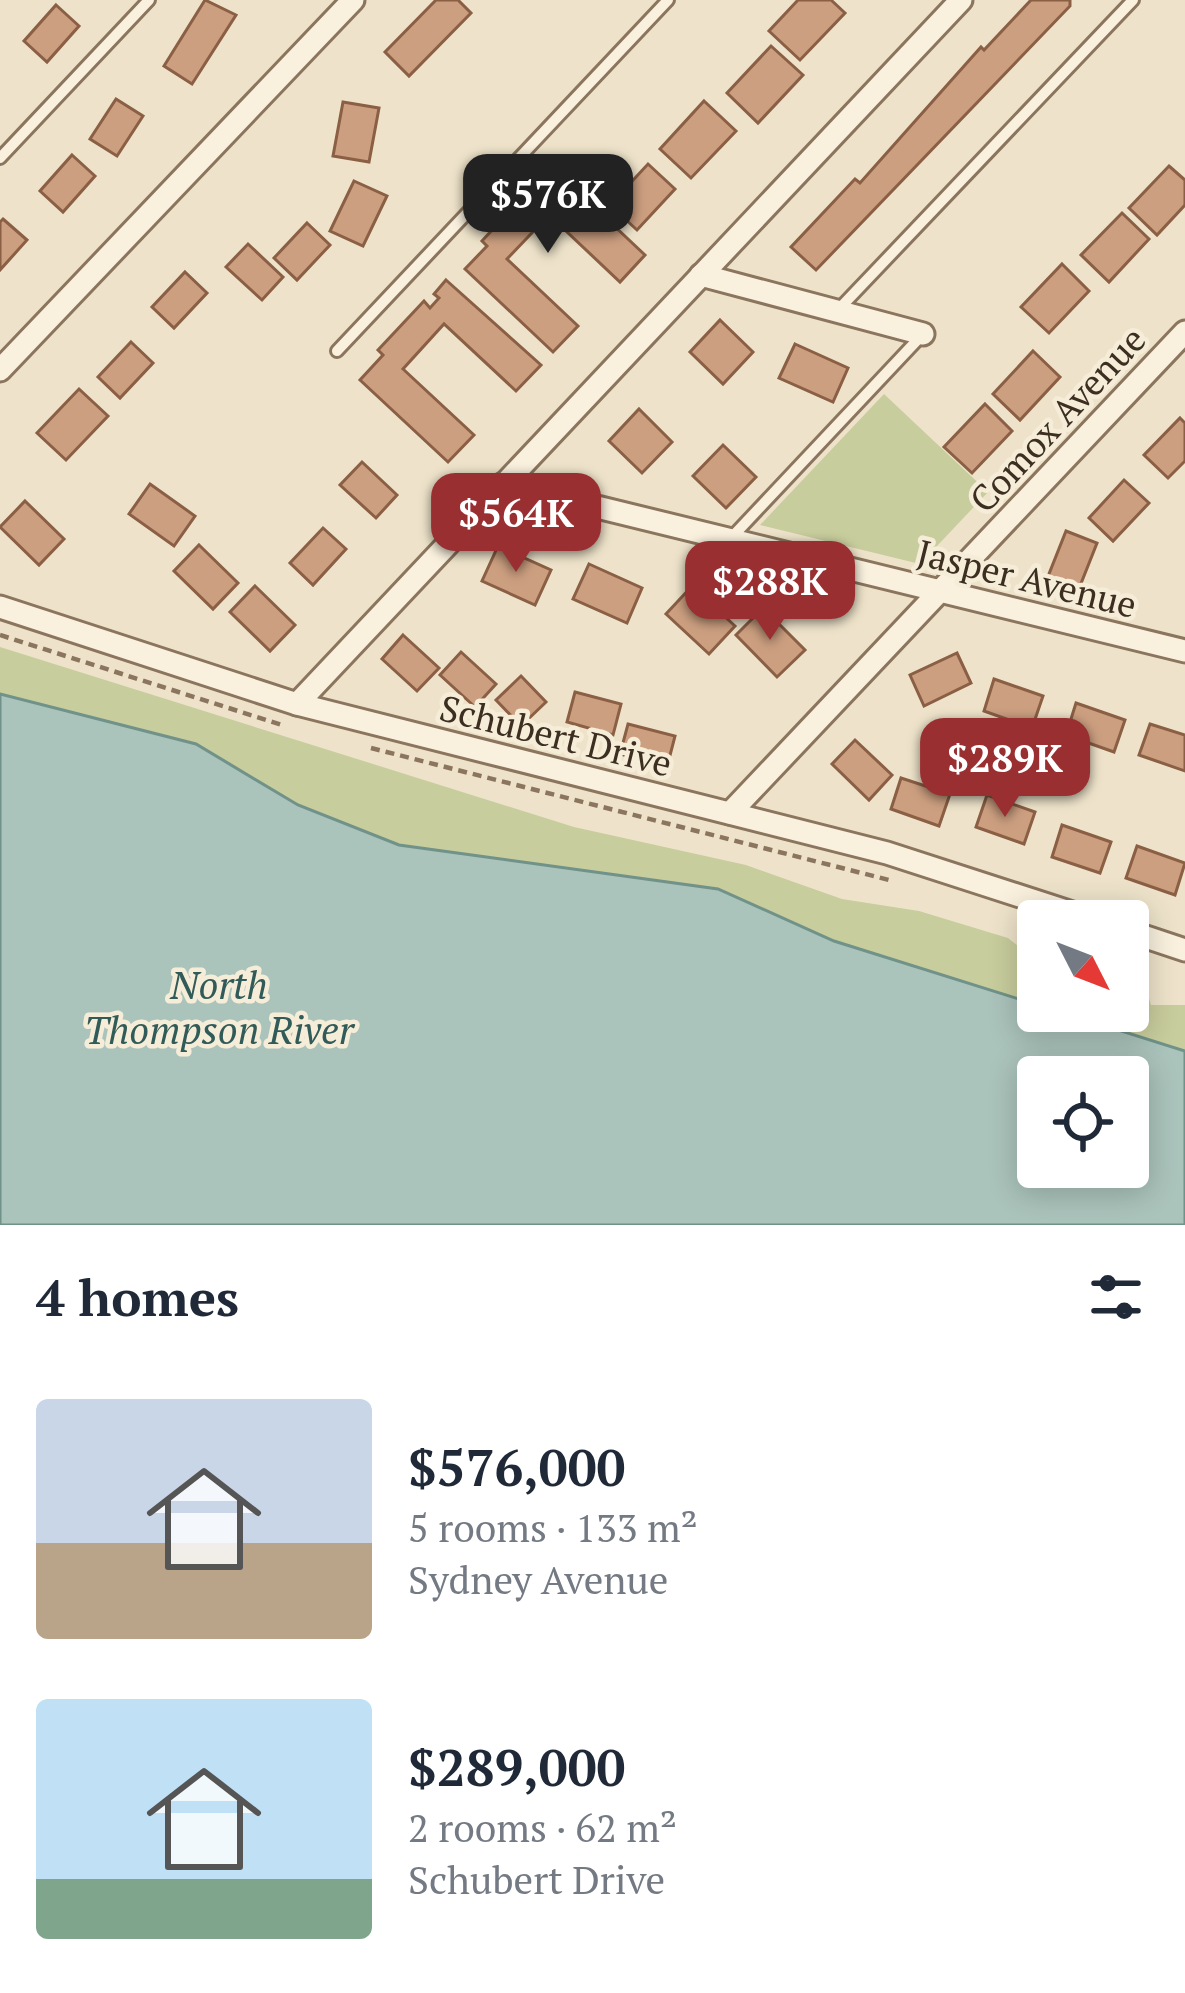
<!DOCTYPE html>
<html lang="en">
<head>
<meta charset="utf-8">
<style>
	body { margin:0; font-family:"PT Serif",serif; background:#f2f2f3; color:#1f2937; height:100vh; display:flex; flex-direction:column; font-size:45px; white-space:nowrap }
	* { box-sizing:border-box; margin:0 }
	p { font-size:39px; color:#747a83 }
	.icon { flex:none; width:66px; height:66px; fill:none; stroke:currentColor; stroke-width:2; stroke-linecap:round; stroke-linejoin:round }
	.map { position:relative; height:1225px; overflow:hidden }
	.drawer { display:flex; flex-direction:column; background:#fff; flex:1 }
	.drawer>* { flex:none }
	.needle { width:78px; rotate:132deg }
	.fabs { position:absolute; left:1017px; top:900px; display:grid; gap:24px }
	.fabs a { display:grid; place-items:center; width:132px; height:132px; border-radius:12px; background:#fff; box-shadow:0 6px 30px #0003; font-size:60px }
	.price { position:absolute; translate:-50% -102px; padding:0 27px; border-radius:24px; background:#992f31; color:#fff; font-size:39px; line-height:78px; filter:drop-shadow(0 3px 6px #0008) }
	.price::after { content:''; position:absolute; left:50%; top:72px; width:36px; height:27px; margin-left:-18px; background:inherit; clip-path:polygon(0 0,100% 0,50% 100%) }
	.price.on { background:#222; color:#fff }
	ul { padding:0; list-style:none }
	li { display:flex; align-items:center; gap:36px; height:300px; padding:0 36px }
	li span { display:grid; place-items:center; flex:none; width:336px; height:240px; border-radius:12px; color:#555 }
	li>.icon { margin-inline-start:auto }
	span .icon { width:144px; height:144px; fill:#fffc; stroke-width:1 }
	li b { font-size:51px }
	h2 { display:flex; justify-content:space-between; align-items:center; height:144px; padding:0 36px; font-size:51px }
	.map>svg:first-child { display:block }
</style>
</head>
<body>
<div class="map">
<svg width="1185" height="1225" viewBox="0 0 1185 1225">
	<rect width="100%" height="100%" fill="#eee3ca"/>
	<!-- green -->
	<g fill="#c8cd9d">
		<polygon points="884,394 988,492 920,564 760,525"/>
		<polygon points="0,647 574,827 746,865 842,899 919,911 1008,938 1038,962 1038,1005 834,941 718,889 399,845 298,805 196,744 0,694"/>
		<polygon points="1128,981 1146,989 1151,1005 1185,1005 1185,1051 1058,1011 1128,1011"/>
	</g>
	<!-- water -->
	<path fill="#aac3bb" stroke="#709289" stroke-width="3" fill-rule="evenodd" d="M 0,694 L 196,744 L 298,805 L 399,845 L 718,889 L 834,941 L 1038,1005 L 1038,1011 L 1058,1011 L 1185,1051 L 1185,1225 L 0,1225 ZM 1038,1077 L 1128,1077 L 1128,1167 L 1038,1167 Z"/>
	<!-- building -->
	<g fill="#cc9f80" stroke="#8a5f44" stroke-width="3">
		<polygon points="205,0 236,15 192,84 164,66"/>
		<polygon points="436,0 458,0 471,13 409,76 385,52"/>
		<polygon points="798,0 831,0 845,13 800,60 769,31"/>
		<polygon points="1031,0 1070,0 1070,6 816,270 791,247 855,179 860,183 981,47 984,50"/>
		<polygon points="56,5 79,26 47,62 24,41"/>
		<polygon points="771,46 803,75 758,123 727,93"/>
		<polygon points="116,99 143,116 117,156 90,139"/>
		<polygon points="704,101 736,131 691,178 660,149"/>
		<polygon points="343,102 379,108 369,162 333,156"/>
		<polygon points="72,155 95,176 63,212 40,191"/>
		<polygon points="648,164 675,189 637,230 610,205"/>
		<polygon points="1169,166 1185,180 1185,205 1157,235 1129,208"/>
		<polygon points="558,173 645,255 620,282 549,215 507,259 578,326 553,352 465,269 487,246 482,241 528,191 535,197"/>
		<polygon points="354,181 387,196 363,246 330,231"/>
		<polygon points="1122,213 1149,239 1109,282 1081,255"/>
		<polygon points="3,219 27,240 0,270 0,222"/>
		<polygon points="307,223 330,245 297,280 274,258"/>
		<polygon points="248,244 283,277 262,300 226,267"/>
		<polygon points="1062,264 1089,291 1049,333 1021,307"/>
		<polygon points="185,272 207,293 174,328 152,307"/>
		<polygon points="446,280 541,365 516,391 444,324 403,369 474,435 448,462 360,380 383,355 378,350 424,301 430,308 439,298 434,294"/>
		<polygon points="720,320 753,352 723,384 690,352"/>
		<polygon points="131,342 153,363 120,398 98,377"/>
		<polygon points="795,344 848,368 833,402 779,378"/>
		<polygon points="1033,351 1060,377 1020,420 993,394"/>
		<polygon points="79,389 108,416 66,460 37,433"/>
		<polygon points="985,404 1012,431 972,473 944,447"/>
		<polygon points="639,409 672,442 642,473 609,441"/>
		<polygon points="1180,418 1185,423 1185,461 1168,478 1144,455"/>
		<polygon points="723,445 756,477 726,508 693,476"/>
		<polygon points="362,462 397,495 376,518 340,485"/>
		<polygon points="1124,480 1149,503 1113,541 1089,518"/>
		<polygon points="150,484 195,516 174,546 129,514"/>
		<polygon points="25,501 64,539 39,565 0,527"/>
		<polygon points="323,528 346,549 313,585 290,563"/>
		<polygon points="1066,531 1097,543 1078,591 1047,579"/>
		<polygon points="199,545 238,583 213,609 174,571"/>
		<polygon points="498,546 551,570 535,605 482,581"/>
		<polygon points="589,564 642,588 627,623 573,599"/>
		<polygon points="255,586 295,625 270,651 230,612"/>
		<polygon points="692,586 735,626 709,654 666,614"/>
		<polygon points="763,608 805,650 777,677 736,635"/>
		<polygon points="403,635 439,668 417,691 382,659"/>
		<polygon points="461,652 496,684 475,707 440,675"/>
		<polygon points="957,653 971,683 924,706 910,675"/>
		<polygon points="521,676 546,702 521,726 496,700"/>
		<polygon points="994,679 1043,696 1032,728 984,711"/>
		<polygon points="575,692 621,704 613,735 567,722"/>
		<polygon points="1076,703 1125,720 1114,752 1066,735"/>
		<polygon points="628,724 675,736 667,767 620,754"/>
		<polygon points="1150,724 1185,735 1185,771 1139,755"/>
		<polygon points="855,740 892,775 869,800 832,764"/>
		<polygon points="901,778 950,794 939,826 891,809"/>
		<polygon points="987,795 1035,812 1024,844 976,827"/>
		<polygon points="1062,825 1111,842 1100,873 1052,857"/>
		<polygon points="1137,846 1185,863 1175,895 1126,878"/>
	</g>
	<g fill="none" stroke-linecap="round" stroke-linejoin="round">
		<defs>
			<g id="lane">
				<polyline points="0,158 149,0"/>
				<polyline points="838,310 1133,0"/>
				<polyline points="337,351 668,0"/>
				<polyline points="732,537 923,334"/>
			</g>
			<g id="street">
				<polyline points="701,275 923,334"/>
				<polyline points="0,370 353,0"/>
				<polyline points="503,484 1185,651"/>
				<polyline points="0,607 297,704 887,853 1097,921"/>
				<polyline points="297,704 961,0"/>
				<polyline points="730,813 1185,332"/>
				<polyline points="1128,931 1185,950"/>
			</g>
		</defs>
		<!-- lane casing -->
		<use href="#lane" stroke="#8b755e" stroke-width="16"/>
		<!-- street casing -->
		<use href="#street" stroke="#8b755e" stroke-width="27"/>
		<!-- path -->
		<g stroke="#8b755e" stroke-width="4.5" stroke-dasharray="9 6" stroke-linecap="butt">
			<polyline points="0,635 285,726"/>
			<polyline points="371,748 889,880"/>
		</g>
		<!-- lane -->
		<use href="#lane" stroke="#f9f0dd" stroke-width="10"/>
		<!-- street -->
		<use href="#street" stroke="#f9f0dd" stroke-width="21"/>
	</g>
	<g text-anchor="middle" dominant-baseline="central" stroke-width="9" stroke-linejoin="round" paint-order="stroke">
		<!-- street labels -->
		<g font-size="36" fill="#3c2e21" stroke="#f6edd9">
			<text transform="translate(1057 419) rotate(-47)">Comox Avenue</text>
			<text transform="translate(1027 578) rotate(14)">Jasper Avenue</text>
			<text transform="translate(556 735) rotate(14)">Schubert Drive</text>
		</g>
		<!-- water labels -->
		<g font-size="39" font-style="italic" fill="#315b58" stroke="#f6edd9">
			<text x="219" y="984">North<tspan x="219" dy="45">Thompson River</tspan></text>
		</g>
	</g>
</svg>
<div class="fabs">
<a><svg class="needle" viewBox="-14 -14 28 28"><path d="M0-13l5 13h-10z" fill="#e53935"/><path d="M0 13l5-13h-10z" fill="#747a83"/></svg></a>
<a><svg class="icon" aria-label="locate" viewBox="0 0 24 24"><circle cx="12" cy="12" r="6"/><path d="M12 2v4M12 18v4M2 12h4M18 12h4"/></svg></a>
</div>
<b class="price on" style="left:548px;top:256px">$576K</b>
<b class="price" style="left:516px;top:575px">$564K</b>
<b class="price" style="left:770px;top:643px">$288K</b>
<b class="price" style="left:1005px;top:820px">$289K</b>
</div>
<section class="drawer">
<h2>4 homes<svg class="icon" aria-label="filters" viewBox="0 0 24 24"><path d="M4 7h16M4 17h16"/><circle cx="9" cy="7" r="2"/><circle cx="15" cy="17" r="2"/></svg></h2>
<ul>
<li><span style="background:linear-gradient(#c9d6e8 60%,#b9a48a 0)"><svg class="icon" aria-label="home" viewBox="0 0 24 24"><path d="M3 11l9-7 9 7M6 9v11h12V9"/></svg></span><div><b>$576,000</b><p>5 rooms · 133 m²</p><p>Sydney Avenue</p></div></li>
<li><span style="background:linear-gradient(#bfe0f5 75%,#7fa58c 0)"><svg class="icon" aria-label="home" viewBox="0 0 24 24"><path d="M3 11l9-7 9 7M6 9v11h12V9"/></svg></span><div><b>$289,000</b><p>2 rooms · 62 m²</p><p>Schubert Drive</p></div></li>
</ul>
</section>
</body>
</html>
